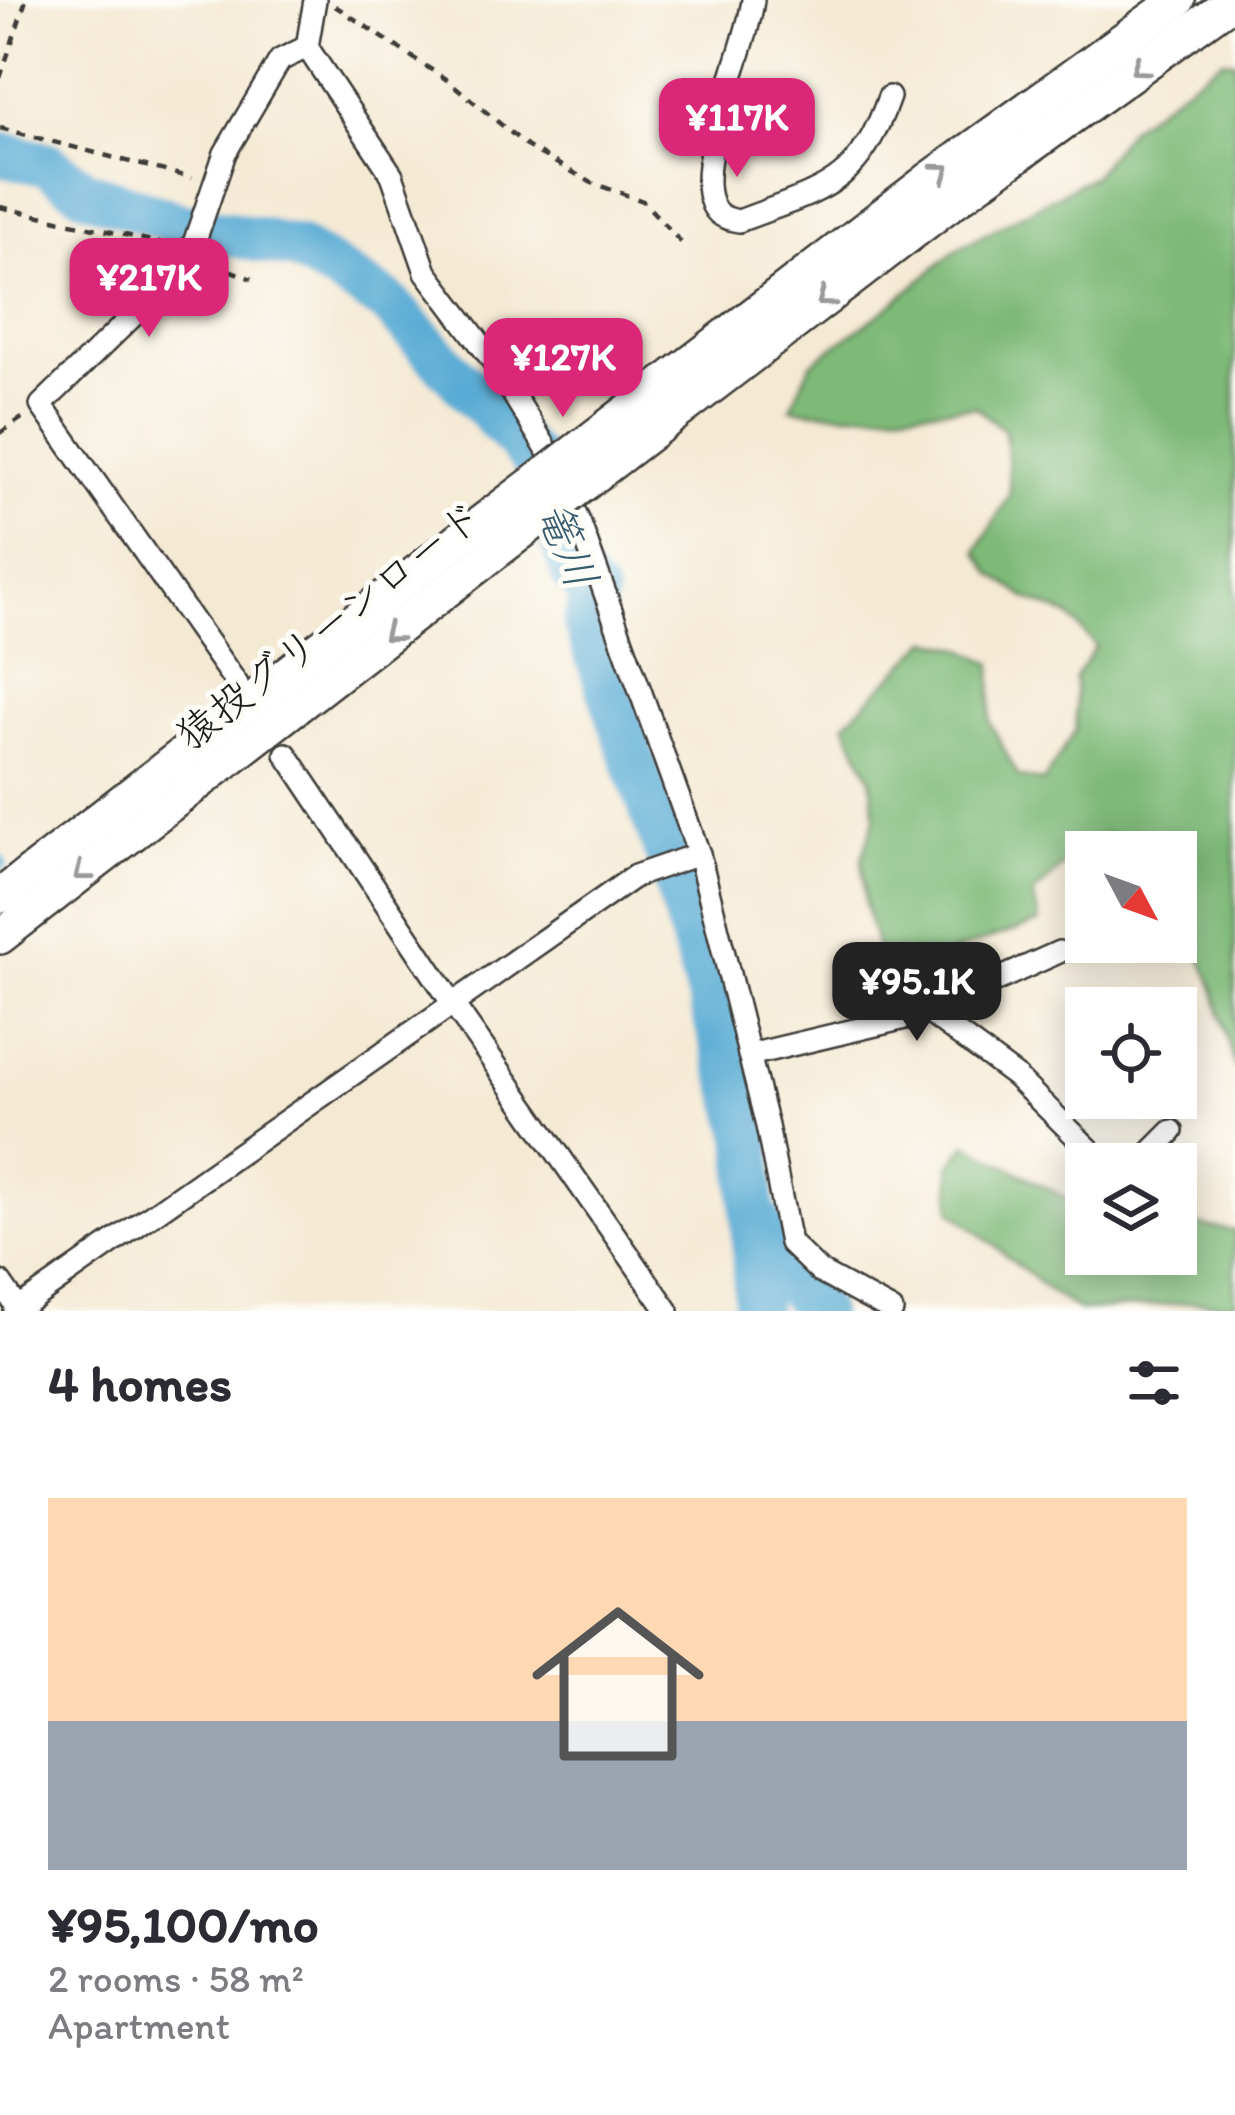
<!DOCTYPE html>
<html lang="en">
<head>
<meta charset="utf-8">
<style>
	body { margin:0; font-family:Itim,"Klee One",sans-serif; background:#f2f2f3; color:#2b2b33; height:100vh; display:flex; flex-direction:column; font-size:45px; white-space:nowrap }
	* { box-sizing:border-box; margin:0 }
	p { font-size:39px; color:#7c7c81 }
	.icon { flex:none; width:66px; height:66px; fill:none; stroke:currentColor; stroke-width:2; stroke-linecap:round; stroke-linejoin:round }
	.map { position:relative; height:1311px; overflow:hidden }
	.drawer { display:flex; flex-direction:column; background:#fff; flex:1 }
	.drawer>* { flex:none }
	.needle { width:78px; rotate:131deg }
	.controls { position:absolute; left:1065px; top:831px; display:grid; gap:24px }
	.controls a { display:grid; place-items:center; width:132px; height:132px; border-radius:0px; background:#fff; box-shadow:0 6px 30px #0003; font-size:60px }
	.price { position:absolute; translate:-50% -102px; padding:0 27px; border-radius:24px; background:#db2777; color:#fff; font-size:39px; line-height:78px; filter:drop-shadow(0 3px 6px #0008) }
	.price::after { content:''; position:absolute; left:50%; top:72px; width:36px; height:27px; margin-left:-18px; background:inherit; clip-path:polygon(0 0,100% 0,50% 100%) }
	.price.current { background:#222; color:#fff }
	ul { padding:0; list-style:none }
	li { display:grid; align-content:center; gap:24px; height:636px; padding:0 48px }
	li+li { border-top:3px solid #e1e1e2 }
	li span { display:grid; place-items:center; height:372px; border-radius:0px; color:#555 }
	li>.icon { margin-inline-start:auto }
	span .icon { width:216px; height:216px; fill:#fffc; stroke-width:1 }
	li b { font-size:51px }
	h2 { display:flex; justify-content:space-between; align-items:center; height:144px; padding:0 48px; font-size:51px }
	.map>svg:first-child { display:block }
</style>
</head>
<body>
<div class="map">
<svg width="1235" height="1311" viewBox="0 0 1235 1311">
	<rect width="100%" height="100%" fill="#fdfcf7"/>
	<filter id="ink" filterUnits="userSpaceOnUse"><feTurbulence type="fractalNoise" baseFrequency=".00833" numOctaves="2"/><feDisplacementMap in="SourceGraphic" scale="24" xChannelSelector="R" yChannelSelector="G"/><feConvolveMatrix kernelMatrix="1 2 1 2 8 2 1 2 1" color-interpolation-filters="sRGB"/></filter>
	<filter id="wash" filterUnits="userSpaceOnUse"><feTurbulence type="fractalNoise" baseFrequency=".004" numOctaves="4" result="noise"/><feDisplacementMap in="SourceGraphic" scale="48" xChannelSelector="R" yChannelSelector="G"/><feGaussianBlur stdDeviation="2.7" result="paint"/><feColorMatrix in="noise" values="0 0 0 0 0 0 0 0 0 0 0 0 0 0 0 0 0 1.4 0 .05"/><feComposite in="paint" operator="in"/></filter>
	<g filter="url(#wash)">
		<rect width="100%" height="100%" fill="#f4e9d3"/>
		<!-- forest -->
		<g fill="#7eb978" stroke="#4d6a4a" stroke-width="3">
			<path d="M 1222,60 L 1235,61 L 1235,1069 L 1214,989 L 1176,898 L 1176,852 L 1147,852 L 1137,840 L 1105,834 L 1072,857 L 1033,895 L 1040,922 C 1008,935 939,950 919,976 C 904,996 914,1005 888,1021 L 875,1005 L 882,967 L 865,904 L 862,858 L 875,818 L 871,778 L 845,723 L 929,640 L 962,648 L 993,664 L 990,722 L 1018,776 L 1043,782 L 1076,729 L 1075,678 L 1096,646 L 1069,616 L 1026,598 L 992,574 L 977,551 L 1010,494 L 1005,431 L 976,407 C 914,409 851,419 791,408 L 810,364 L 890,306 L 956,250 L 1093,176 L 1131,126 Z"/>
			<polygon points="967,1144 1086,1209 1086,1254 1176,1254 1176,1221 1235,1231 1235,1304 1198,1302 1080,1311 1053,1294 952,1211 950,1165"/>
		</g>
		<g fill="none" stroke-linecap="round" stroke-linejoin="round">
			<!-- stream -->
			<polyline stroke="#59abd4" stroke-width="8" points="0,858 4,864 0,867"/>
			<!-- river -->
			<g stroke="#59abd4" stroke-width="45">
				<polyline points="0,154 47,164 84,191 179,224 297,248 387,302 537,463 573,573 595,596 585,622 670,863 750,1138 756,1311"/>
				<polyline points="760,1222 781,1272 818,1311"/>
			</g>
		</g>
	</g>
	<g filter="url(#ink)">
		<g fill="none" stroke-linecap="round" stroke-linejoin="round">
			<defs>
				<g id="minor">
					<polyline points="315,0 307,47 392,175 426,272 491,358 546,448 580,524 699,854 767,1126 790,1243 820,1272 892,1311"/>
					<path d="M 753,0 C 747,50 695,157 711,201 C 715,215 726,219 739,221 C 822,189 857,188 889,97"/>
					<polyline points="237,684 41,405 172,278 190,255 225,153 280,60 307,47"/>
					<polyline points="286,754 453,1004 668,1311"/>
					<polyline points="927,1011 1015,1076 1104,1164"/>
					<polyline points="749,1055 922,1014 1059,952"/>
					<polyline points="1139,1164 1172,1131"/>
					<polyline points="0,1282 20,1311"/>
					<polyline points="15,1311 635,876 699,854"/>
				</g>
				<g id="primary">
					<polyline points="582,446 927,181 1178,0"/>
					<polyline points="600,472 946,207 1234,0"/>
					<polyline points="0,896 462,537"/>
					<polyline points="0,937 483,562"/>
				</g>
			</defs>
			<!-- minor casing -->
			<use href="#minor" stroke="#3c3b37" stroke-width="26"/>
			<!-- primary casing -->
			<use href="#primary" stroke="#3c3b37" stroke-width="38"/>
			<!-- path -->
			<g stroke="#3c3b37" stroke-width="4.5" stroke-dasharray="9 9" stroke-linecap="butt">
				<polyline points="335,6 450,82 528,147 592,183 643,201 687,249"/>
				<polyline points="0,78 26,0"/>
				<polyline points="0,128 192,178"/>
				<polyline points="0,207 170,245"/>
				<polyline points="213,264 252,279"/>
				<polyline points="0,433 25,416"/>
			</g>
			<!-- minor -->
			<use href="#minor" stroke="#fff" stroke-width="21"/>
			<!-- primary -->
			<use href="#primary" stroke="#fff" stroke-width="33"/>
			<defs>
				<g id="primary-bridge">
					<polyline points="462,537 582,446"/>
					<polyline points="483,562 600,472"/>
				</g>
			</defs>
			<!-- primary-bridge casing -->
			<use href="#primary-bridge" stroke="#3c3b37" stroke-width="38" stroke-linecap="butt"/>
			<!-- primary-bridge -->
			<use href="#primary-bridge" stroke="#fff" stroke-width="33"/>
		</g>
		<!-- one-way arrows -->
		<defs><path id="oneway-chevron" d="M-2-3.5L2.5 0L-2 3.5" fill="none" stroke-width="1.6" stroke-linecap="round" stroke-linejoin="round" transform="scale(3)"/></defs>
		<g stroke="#999">
			<use href="#oneway-chevron" transform="translate(1139 68) rotate(145)"/>
			<use href="#oneway-chevron" transform="translate(942 171) rotate(-36)"/>
			<use href="#oneway-chevron" transform="translate(825 299) rotate(143)"/>
			<use href="#oneway-chevron" transform="translate(391 634) rotate(142)"/>
			<use href="#oneway-chevron" transform="translate(82 873) rotate(142)"/>
		</g>
	</g>
	<g text-anchor="middle" dominant-baseline="central" stroke-width="10" stroke-linejoin="round" paint-order="stroke">
		<!-- street labels -->
		<g font-size="42" fill="#1c1c1c" stroke="#fdfcf7">
			<text transform="translate(329 625) rotate(-38)">猿投グリーンロード</text>
		</g>
		<!-- water labels -->
		<g font-size="45" font-style="italic" fill="#375c6f" stroke="#fdfcf7">
			<text transform="translate(568 544) rotate(68)">篭川</text>
		</g>
	</g>
</svg>
<div class="controls">
<a><svg class="needle" viewBox="-14 -14 28 28"><path d="M0-13l5 13h-10z" fill="#e53935"/><path d="M0 13l5-13h-10z" fill="#7c7c81"/></svg></a>
<a><svg class="icon" aria-label="locate" viewBox="0 0 24 24"><circle cx="12" cy="12" r="6"/><path d="M12 2v4M12 18v4M2 12h4M18 12h4"/></svg></a>
<a><svg class="icon" aria-label="layers" viewBox="0 0 24 24"><path d="M12 4l9 5-9 5-9-5zM3 14l9 5 9-5"/></svg></a>
</div>
<b class="price" style="left:737px;top:180px">¥117K</b>
<b class="price" style="left:149px;top:340px">¥217K</b>
<b class="price" style="left:563px;top:420px">¥127K</b>
<b class="price current" style="left:917px;top:1044px">¥95.1K</b>
</div>
<section class="drawer">
<h2>4 homes<svg class="icon" aria-label="filters" viewBox="0 0 24 24"><path d="M4 7h16M4 17h16"/><circle cx="9" cy="7" r="2"/><circle cx="15" cy="17" r="2"/></svg></h2>
<ul>
<li><span style="background:linear-gradient(#ffd9b3 60%,#9aa5b1 0)"><svg class="icon" aria-label="home" viewBox="0 0 24 24"><path d="M3 11l9-7 9 7M6 9v11h12V9"/></svg></span><div><b>¥95,100/mo</b><p>2 rooms · 58 m²</p><p>Apartment</p></div></li>
</ul>
</section>
</body>
</html>
